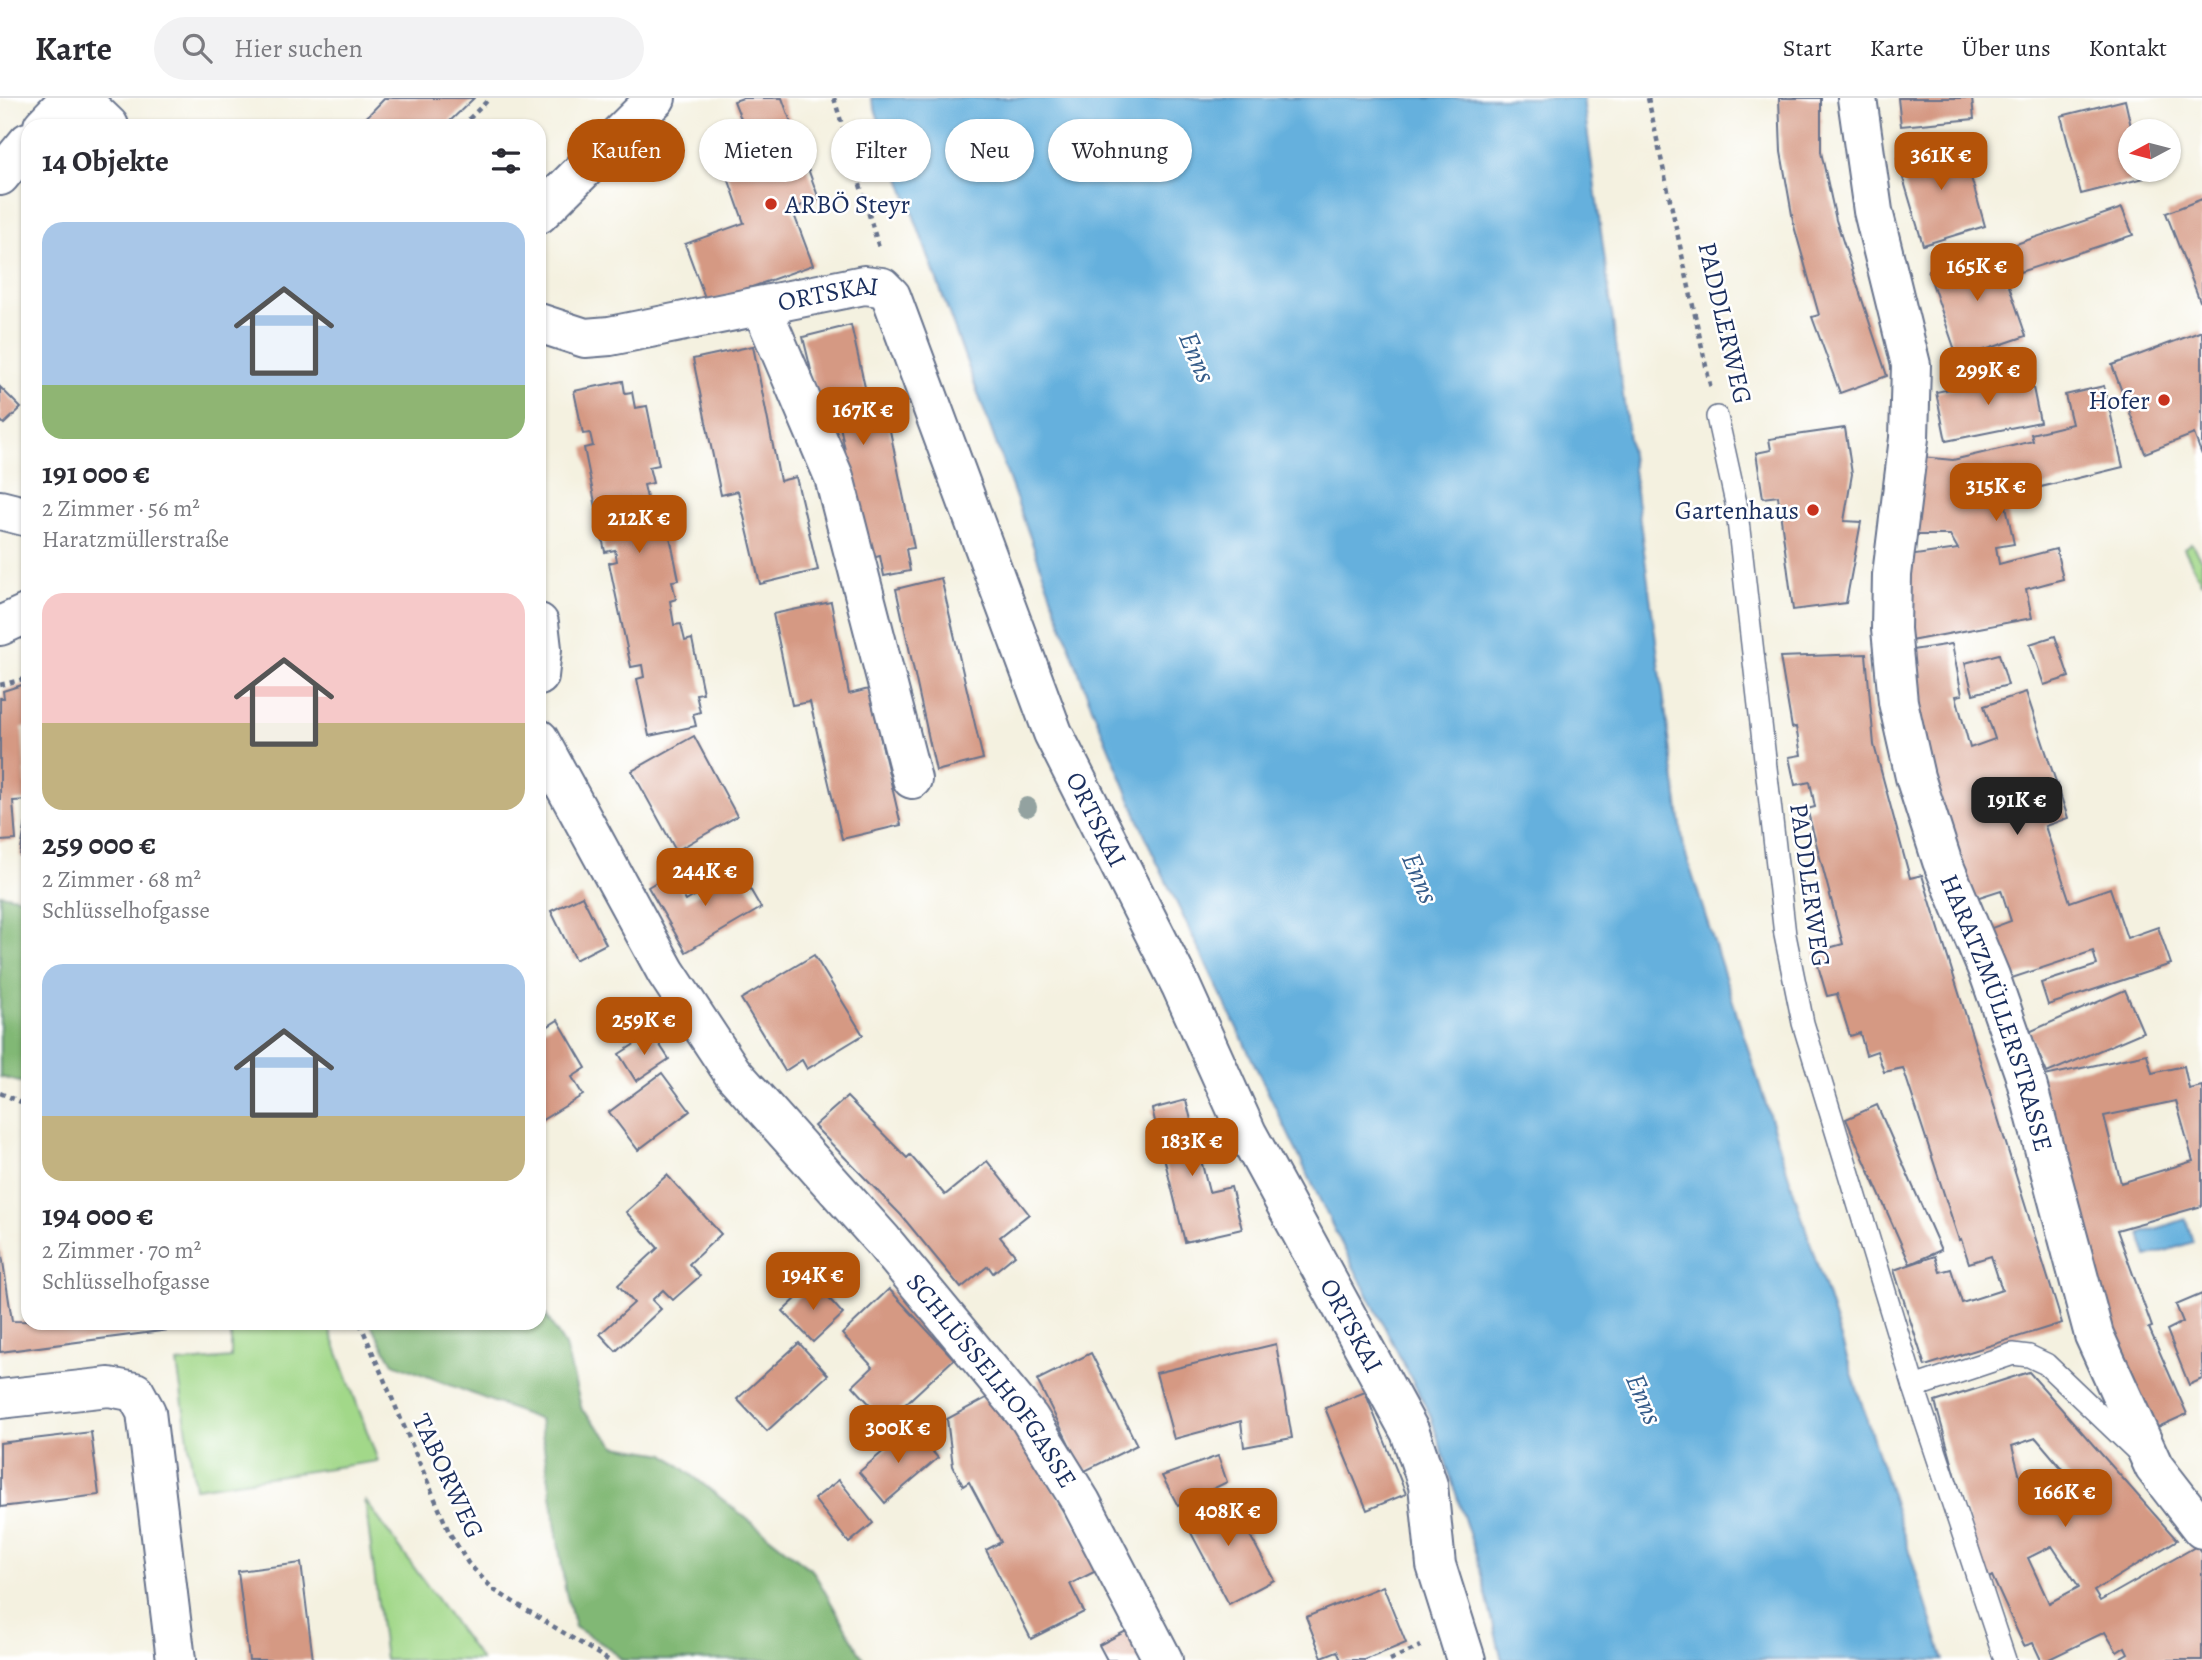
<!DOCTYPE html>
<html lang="de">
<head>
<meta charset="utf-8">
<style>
	body { margin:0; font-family:Alegreya,serif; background:#f2f2f3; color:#2b2b33; height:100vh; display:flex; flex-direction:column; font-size:26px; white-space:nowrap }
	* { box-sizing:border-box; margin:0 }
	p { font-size:23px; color:#7c7c81 }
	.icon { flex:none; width:38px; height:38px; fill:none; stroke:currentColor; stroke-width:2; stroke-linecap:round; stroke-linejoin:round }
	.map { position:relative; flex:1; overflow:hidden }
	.sheet { position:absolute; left:21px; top:21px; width:525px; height:1211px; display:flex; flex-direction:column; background:#fff; border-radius:21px; box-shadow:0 2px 5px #0004 }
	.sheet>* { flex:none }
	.top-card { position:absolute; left:567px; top:21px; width:665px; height:63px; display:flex; gap:14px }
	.needle { width:46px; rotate:263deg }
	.buttons { position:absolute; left:2118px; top:21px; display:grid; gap:14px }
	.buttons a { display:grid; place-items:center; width:63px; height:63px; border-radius:50%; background:#fff; box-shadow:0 2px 5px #0004; font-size:35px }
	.price { position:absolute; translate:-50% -60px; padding:0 16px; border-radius:14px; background:#b45309; color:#fff; font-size:23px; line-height:46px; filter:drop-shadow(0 2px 4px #0008) }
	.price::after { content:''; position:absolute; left:50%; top:42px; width:21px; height:16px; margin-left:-10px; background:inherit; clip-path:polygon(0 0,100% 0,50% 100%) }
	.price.active { background:#222; color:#fff }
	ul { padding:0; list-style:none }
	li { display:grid; align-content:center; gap:14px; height:371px; padding:0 21px }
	li span { display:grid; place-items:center; height:217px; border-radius:21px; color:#555 }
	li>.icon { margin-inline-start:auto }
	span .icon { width:126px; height:126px; fill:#fffc; stroke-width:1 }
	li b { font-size:30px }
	h2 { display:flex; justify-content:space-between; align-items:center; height:84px; padding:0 21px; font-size:30px }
	.chip { padding:0 24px; border-radius:32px; background:#fff; box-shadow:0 2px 5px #0004; font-size:24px; line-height:63px }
	.chip.active { background:#b45309; color:#fff }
	header { display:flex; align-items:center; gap:42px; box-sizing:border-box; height:98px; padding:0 35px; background:#fff; border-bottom:2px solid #e1e1e2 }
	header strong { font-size:33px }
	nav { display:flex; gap:38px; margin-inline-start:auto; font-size:24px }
	.search { width:490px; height:63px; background:#f2f2f3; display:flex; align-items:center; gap:18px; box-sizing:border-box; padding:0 24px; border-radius:38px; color:#7c7c81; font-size:26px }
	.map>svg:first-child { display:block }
</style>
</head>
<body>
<header>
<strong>Karte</strong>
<div class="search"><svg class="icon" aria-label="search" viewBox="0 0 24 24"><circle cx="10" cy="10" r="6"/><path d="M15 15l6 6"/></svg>Hier suchen</div>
<nav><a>Start</a><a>Karte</a><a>Über uns</a><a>Kontakt</a></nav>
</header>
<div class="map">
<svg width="2202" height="1562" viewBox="0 0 2202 1562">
	<rect width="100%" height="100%" fill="#fff"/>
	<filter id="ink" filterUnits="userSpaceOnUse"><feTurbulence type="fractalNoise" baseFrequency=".0143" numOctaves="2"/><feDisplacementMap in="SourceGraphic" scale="14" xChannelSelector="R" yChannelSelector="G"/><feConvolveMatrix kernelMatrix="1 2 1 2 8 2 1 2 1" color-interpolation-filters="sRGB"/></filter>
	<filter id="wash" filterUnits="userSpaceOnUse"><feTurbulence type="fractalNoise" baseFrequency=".00686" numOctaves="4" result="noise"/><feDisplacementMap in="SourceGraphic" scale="28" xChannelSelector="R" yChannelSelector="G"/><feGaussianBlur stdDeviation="1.57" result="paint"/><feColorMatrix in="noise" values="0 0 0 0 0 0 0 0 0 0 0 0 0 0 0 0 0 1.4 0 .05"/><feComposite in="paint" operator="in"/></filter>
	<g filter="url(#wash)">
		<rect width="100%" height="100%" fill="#f4f1e0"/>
		<!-- green -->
		<g fill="#a2d889" stroke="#5e8474" stroke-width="2">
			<polygon points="2191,445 2202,463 2202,486 2184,450"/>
			<polygon points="231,1225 327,1225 378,1363 195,1390 177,1265 231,1260"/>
			<polygon points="365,1402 481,1562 385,1562"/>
		</g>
		<!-- forest -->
		<g fill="#81b875" stroke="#4e746a" stroke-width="2">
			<polygon points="0,796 28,801 28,986 0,979"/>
			<polygon points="539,1206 565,1248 582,1312 616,1348 665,1356 813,1473 864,1562 622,1562 609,1550 575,1529 565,1491 540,1322 393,1265 370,1225 539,1225"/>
		</g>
		<!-- water -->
		<g fill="#65b0dd" stroke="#40709e" stroke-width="2">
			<polygon points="871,0 1583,0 1684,751 1944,1562 1502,1562 1477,1460 1431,1319 1335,1133 1152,754 1089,602"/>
			<polygon points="2186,1121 2193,1144 2147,1159 2140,1136"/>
		</g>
		<g id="blocks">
			<!-- building -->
			<g fill="#d59983" fill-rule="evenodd">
				<polygon points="385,0 474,0 445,28 358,28"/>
				<polygon points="743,0 782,0 819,101 792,111 813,167 707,205 685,146 744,125 711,32 741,21 734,3"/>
				<polygon points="1779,0 1821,0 1821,54 1836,122 1887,278 1840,295 1812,219 1819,217 1794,128 1781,54"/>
				<polygon points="1898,0 1972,0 1974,21 1901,28"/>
				<polygon points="2125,2 2132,33 2130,33 2130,72 2142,72 2144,80 2081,96 2061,18"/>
				<polygon points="1960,41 1985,128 1923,147 1897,60"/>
				<polygon points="2202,101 2202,202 2200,203 2166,115"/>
				<polygon points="2122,110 2133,137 2020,174 2010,148"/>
				<polygon points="1996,150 2026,238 1958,261 1928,173"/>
				<polygon points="851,227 871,316 886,313 914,450 906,451 910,473 884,478 880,458 867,461 839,323 824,326 803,239"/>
				<polygon points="2202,233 2202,357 2194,336 2145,355 2112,267"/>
				<polygon points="753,248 780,383 796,379 818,472 760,486 738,393 721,397 693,261"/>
				<polygon points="2030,275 2040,324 1946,343 1936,294"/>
				<polygon points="623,283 625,295 632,294 635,310 647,308 659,367 649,369 653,385 644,387 650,413 656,411 660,431 668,429 679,482 672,483 676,501 670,503 674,527 681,526 685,543 692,541 703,595 696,596 700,614 693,616 696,628 649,638 637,581 644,579 642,567 631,569 609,465 617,463 615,452 605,454 584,350 593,348 590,335 583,336 574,293"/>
				<polygon points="2104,288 2123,369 2004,398 2014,446 1996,449 1999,466 2056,451 2063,481 2026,491 2032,520 1905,544 1901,459 1958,451 1950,437 1916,437 1922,359 1953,362 2033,343 2031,336 2072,326 2065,297"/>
				<polygon points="0,289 21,310 4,326 0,322"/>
				<polygon points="1845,330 1852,376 1844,423 1861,424 1846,505 1793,512 1778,398 1763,400 1756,355 1771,352 1769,341"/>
				<polygon points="941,480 983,661 936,673 896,491"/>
				<polygon points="831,504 849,596 869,591 901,727 842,741 810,604 792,607 773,516"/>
				<polygon points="2055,538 2069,579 2044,587 2030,546"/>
				<polygon points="1952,546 1962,597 1956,598 1970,650 1995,641 1984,608 2026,594 2068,720 2045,728 2070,804 2110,790 2127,840 2158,829 2171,866 2048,907 2041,885 2097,867 2093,853 2003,883 1986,832 2011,823 2001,792 1967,803 1899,554"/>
				<polygon points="1866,556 1874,647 1910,780 1922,777 2062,1225 1925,1268 1894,1172 1935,1158 1940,1174 1951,1171 1962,1205 2002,1192 1991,1158 1969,1165 1961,1141 1959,1142 1903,970 1884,974 1877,953 1866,957 1860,935 1850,938 1837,896 1827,898 1814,854 1843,846 1807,711 1815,709 1810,684 1795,687 1789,659 1801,657 1796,629 1792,630 1780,559"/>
				<polygon points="1999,556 2008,587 1973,596 1965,565"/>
				<polygon points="28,585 28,628 22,630 27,702 13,703 16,742 0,743 0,600 4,600 3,593"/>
				<polygon points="694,638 737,718 676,753 632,673"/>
				<polygon points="27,718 28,719 28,759 20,758"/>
				<polygon points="739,772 761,810 686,854 648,789 670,776 686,803"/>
				<polygon points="582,798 606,846 575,862 551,813"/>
				<polygon points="814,857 863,937 807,971 802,962 785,973 741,901"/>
				<polygon points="2125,892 2143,934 2047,975 2029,934"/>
				<polygon points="558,922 586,970 572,979 583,997 539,1024 539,934"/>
				<polygon points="652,935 669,961 636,983 619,956"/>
				<path d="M 2147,956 L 2152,975 L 2184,968 L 2189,991 L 2202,988 L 2202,1108 L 2117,1132 L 2152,1229 L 2149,1230 L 2187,1316 L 2147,1334 L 2109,1248 L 2040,979 ZM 2176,1003 L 2193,1063 L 2121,1085 L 2104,1018 Z"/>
				<polygon points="662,975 690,1013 638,1052 609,1014"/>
				<polygon points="847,999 907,1060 910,1057 945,1097 987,1063 1029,1116 1000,1139 1015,1157 993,1175 988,1168 961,1190 901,1117 814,1028"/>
				<polygon points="1186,1002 1209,1094 1231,1089 1242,1131 1185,1144 1152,1011"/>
				<polygon points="1877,1007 1941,1152 1910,1166 1846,1021"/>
				<polygon points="667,1077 721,1136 689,1166 700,1178 673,1202 663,1192 652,1202 661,1211 616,1253 600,1236 634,1205 618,1187 658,1150 626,1114"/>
				<polygon points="0,1144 12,1223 176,1225 176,1231 0,1254"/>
				<polygon points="814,1184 843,1216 813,1244 783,1213"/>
				<polygon points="889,1191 954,1261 886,1324 853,1288 873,1269 842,1236"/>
				<polygon points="2202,1196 2202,1281 2189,1287 2167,1232 2183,1224 2176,1207"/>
				<polygon points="799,1245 828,1277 767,1333 737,1301"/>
				<polygon points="1276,1246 1292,1340 1244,1349 1241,1323 1174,1341 1156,1275"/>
				<polygon points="1091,1255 1137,1347 1083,1374 1037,1282"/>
				<path d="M 2029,1274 L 2177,1442 L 2094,1493 L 2100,1503 L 2197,1448 L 2202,1455 L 2202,1562 L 2116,1562 L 2128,1555 L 2125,1549 L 2117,1554 L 2105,1534 L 2047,1562 L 2041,1562 L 2033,1545 L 2024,1548 L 1992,1478 L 1985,1483 L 1935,1304 ZM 2036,1340 L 2076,1387 L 2027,1407 L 2012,1348 ZM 2052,1448 L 2079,1489 L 2049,1505 L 2028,1460 Z"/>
				<polygon points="1365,1294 1406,1396 1367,1412 1325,1310"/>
				<polygon points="988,1299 1016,1330 1102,1470 1070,1486 1084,1514 1031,1541 986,1452 1001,1444 969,1384 963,1388 953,1368 947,1321"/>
				<polygon points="912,1329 938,1360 885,1405 859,1374"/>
				<polygon points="91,1334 99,1397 0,1409 0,1345"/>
				<polygon points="1218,1358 1227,1384 1178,1408 1162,1378"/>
				<polygon points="839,1382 873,1425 849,1445 814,1401"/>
				<polygon points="1227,1394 1274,1482 1229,1506 1182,1418"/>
				<polygon points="301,1465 313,1562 249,1562 238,1473"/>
				<polygon points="1383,1488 1406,1545 1365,1562 1341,1562 1337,1553 1322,1559 1306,1519"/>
				<polygon points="1130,1531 1146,1562 1107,1562 1099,1547"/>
			</g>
		</g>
	</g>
	<g filter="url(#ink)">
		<use href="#blocks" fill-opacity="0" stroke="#67738c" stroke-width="2"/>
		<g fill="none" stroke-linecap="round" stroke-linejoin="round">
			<defs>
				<g id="lane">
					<polyline points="1717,319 1736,405 1785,837 1803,925 1914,1289 2005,1562"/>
					<polyline points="1914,1289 2013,1256 2029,1258 2046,1266 2136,1352"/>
				</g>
				<g id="street">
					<polyline points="80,0 109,28"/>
					<path id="s1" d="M 1857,0 L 1873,113 L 1911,267 L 1909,340 L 1892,477 L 1891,531 L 1898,604 L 1915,679 L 1942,763 L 1990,878 L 2024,975 L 2094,1237 L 2154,1369 L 2202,1431"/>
					<polyline points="43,28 70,0"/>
					<polyline points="0,78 28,44"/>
					<polyline points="761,208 834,379 912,681"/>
					<path id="s2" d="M 539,225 L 585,240 L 610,238 L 864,187 L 882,189 L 891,198 L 1053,635 L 1181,888 L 1247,1035 L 1410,1334 L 1428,1387 L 1436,1467 L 1466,1562"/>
					<polyline points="0,412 28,419"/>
					<polyline points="539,525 542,551 539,578"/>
					<path id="s3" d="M 539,641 L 666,874 L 732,974 L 883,1143 L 1029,1320 L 1081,1404 L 1163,1562"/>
					<polyline points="0,1301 109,1289 135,1294 146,1314 176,1562"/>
				</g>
				<g id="primary">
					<polyline points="539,116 656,0"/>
					<polyline points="0,528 28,515"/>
				</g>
			</defs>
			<!-- lane casing -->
			<use href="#lane" stroke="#67738c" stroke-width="24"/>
			<!-- street casing -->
			<use href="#street" stroke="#67738c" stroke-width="42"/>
			<!-- primary casing -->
			<use href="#primary" stroke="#67738c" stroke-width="42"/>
			<!-- path -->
			<g stroke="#67738c" stroke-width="4.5" stroke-dasharray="5 5" stroke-linecap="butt">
				<polyline points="834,0 879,150"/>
				<polyline points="1648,0 1711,291"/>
				<polyline points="462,28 490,0"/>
				<polyline points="0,587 28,580"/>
				<polyline points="0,995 28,1007"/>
				<polyline points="360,1225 449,1434 468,1465 494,1492 608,1562"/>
				<polyline points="1390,1562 1421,1548"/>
			</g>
			<!-- lane -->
			<use href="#lane" stroke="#fff" stroke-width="21"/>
			<!-- street -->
			<use href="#street" stroke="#fff" stroke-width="38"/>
			<!-- primary -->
			<use href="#primary" stroke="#fff" stroke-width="38"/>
		</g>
		<!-- trees -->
		<circle fill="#93a2a0" cx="1027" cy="709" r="10"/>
	</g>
	<!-- markers -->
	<g fill="#c8321e" stroke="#fff" stroke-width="2.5">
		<circle cx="771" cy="106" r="7"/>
		<circle cx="2164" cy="302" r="7"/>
		<circle cx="1813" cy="412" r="7"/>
	</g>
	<g text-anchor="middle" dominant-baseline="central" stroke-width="5" stroke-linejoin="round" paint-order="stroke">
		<!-- poi labels -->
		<g font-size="26" fill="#1b2f5e" stroke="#fff" text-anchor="end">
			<text x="785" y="106" text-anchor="start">ARBÖ Steyr</text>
			<text x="2150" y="302">Hofer</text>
			<text x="1799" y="412">Gartenhaus</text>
		</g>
		<!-- street labels -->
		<g font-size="26" fill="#1b2f5e" stroke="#fff">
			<text stroke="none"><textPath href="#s2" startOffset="296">ORTSKAI</textPath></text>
			<text transform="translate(1725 225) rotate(77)">PADDLERWEG</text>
			<text stroke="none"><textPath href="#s2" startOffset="926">ORTSKAI</textPath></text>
			<text transform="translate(1810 787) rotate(82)">PADDLERWEG</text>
			<text stroke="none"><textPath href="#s1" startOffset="938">HARATZMÜLLERSTRASSE</textPath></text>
			<text stroke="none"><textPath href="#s2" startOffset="1493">ORTSKAI</textPath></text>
			<text stroke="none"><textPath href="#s3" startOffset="789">SCHLÜSSELHOFGASSE</textPath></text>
			<text transform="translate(448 1378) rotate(65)">TABORWEG</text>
		</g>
		<!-- water labels -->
		<g font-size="28" font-style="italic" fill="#355c8a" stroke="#fff">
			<text transform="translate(1197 259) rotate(67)">Enns</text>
			<text transform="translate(1420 780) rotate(67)">Enns</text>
			<text transform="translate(1644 1301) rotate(67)">Enns</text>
		</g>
	</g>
</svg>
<div class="buttons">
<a><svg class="needle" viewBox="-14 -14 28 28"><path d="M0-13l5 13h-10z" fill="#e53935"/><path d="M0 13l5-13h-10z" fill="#7c7c81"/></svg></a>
</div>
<b class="price" style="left:1941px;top:94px">361K €</b>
<b class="price" style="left:1977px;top:205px">165K €</b>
<b class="price" style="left:1988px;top:309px">299K €</b>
<b class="price" style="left:863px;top:349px">167K €</b>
<b class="price" style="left:1996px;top:425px">315K €</b>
<b class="price" style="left:639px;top:457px">212K €</b>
<b class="price active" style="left:2017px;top:739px">191K €</b>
<b class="price" style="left:705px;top:810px">244K €</b>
<b class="price" style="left:644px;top:959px">259K €</b>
<b class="price" style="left:1192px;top:1080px">183K €</b>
<b class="price" style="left:813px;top:1214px">194K €</b>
<b class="price" style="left:898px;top:1367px">300K €</b>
<b class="price" style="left:2065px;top:1431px">166K €</b>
<b class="price" style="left:1228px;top:1450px">408K €</b>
<div class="top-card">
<a class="chip active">Kaufen</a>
<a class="chip">Mieten</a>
<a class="chip">Filter</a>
<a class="chip">Neu</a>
<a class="chip">Wohnung</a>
</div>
<section class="sheet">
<h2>14 Objekte<svg class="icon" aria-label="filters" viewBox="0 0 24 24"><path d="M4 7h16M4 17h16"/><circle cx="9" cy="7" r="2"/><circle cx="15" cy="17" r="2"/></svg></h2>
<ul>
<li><span style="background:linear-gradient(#a9c7e8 75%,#8fb573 0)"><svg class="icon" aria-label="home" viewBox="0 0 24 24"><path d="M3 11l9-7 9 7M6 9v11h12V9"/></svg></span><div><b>191 000 €</b><p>2 Zimmer · 56 m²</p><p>Haratzmüllerstraße</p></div></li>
<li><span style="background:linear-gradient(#f6c9c9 60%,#c2b280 0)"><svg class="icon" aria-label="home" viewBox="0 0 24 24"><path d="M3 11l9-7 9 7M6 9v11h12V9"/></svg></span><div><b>259 000 €</b><p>2 Zimmer · 68 m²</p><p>Schlüsselhofgasse</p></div></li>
<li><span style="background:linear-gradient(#a9c7e8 70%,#c2b280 0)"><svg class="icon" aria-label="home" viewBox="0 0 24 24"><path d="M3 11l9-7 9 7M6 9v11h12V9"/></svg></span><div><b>194 000 €</b><p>2 Zimmer · 70 m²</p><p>Schlüsselhofgasse</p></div></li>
</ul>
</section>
</div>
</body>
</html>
